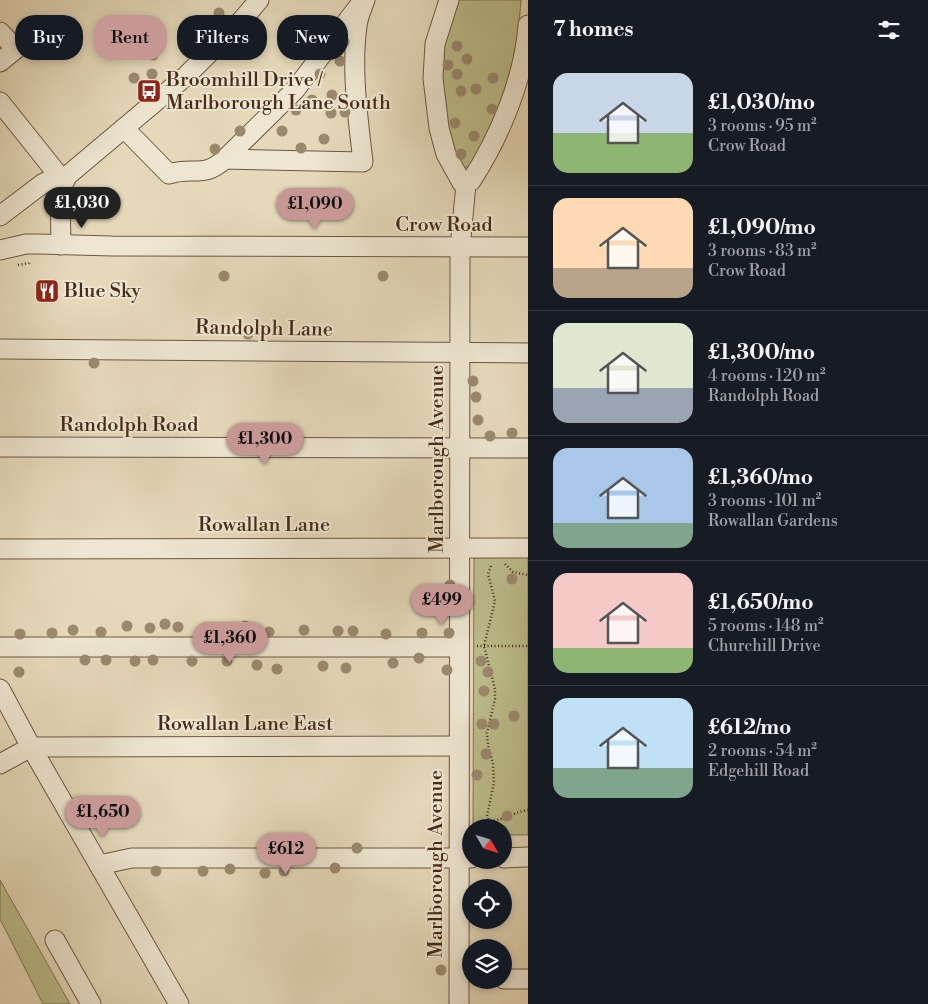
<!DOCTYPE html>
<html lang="en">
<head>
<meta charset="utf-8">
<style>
	body { margin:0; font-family:"Libre Bodoni",serif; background:#242831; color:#f1f3f6; height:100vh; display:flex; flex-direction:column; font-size:19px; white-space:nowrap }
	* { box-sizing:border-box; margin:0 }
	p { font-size:16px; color:#9ea1a6 }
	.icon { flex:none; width:28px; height:28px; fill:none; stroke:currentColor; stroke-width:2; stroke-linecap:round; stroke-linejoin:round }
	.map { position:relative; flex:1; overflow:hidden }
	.details { display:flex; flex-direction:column; background:#171b24; width:400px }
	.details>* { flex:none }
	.top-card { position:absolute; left:15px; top:15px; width:438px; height:45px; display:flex; gap:10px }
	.needle { width:32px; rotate:128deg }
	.controls { position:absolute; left:462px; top:819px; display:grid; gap:10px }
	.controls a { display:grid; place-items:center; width:50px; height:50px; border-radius:50%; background:#171b24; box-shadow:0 2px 8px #0003; font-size:25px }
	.price { position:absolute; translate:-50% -42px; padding:0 11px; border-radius:18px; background:#c59692; color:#111; font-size:16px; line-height:32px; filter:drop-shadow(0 1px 2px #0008) }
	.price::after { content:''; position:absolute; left:50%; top:30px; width:15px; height:11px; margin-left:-8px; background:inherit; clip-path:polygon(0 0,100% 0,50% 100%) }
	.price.active { background:#222; color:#fff }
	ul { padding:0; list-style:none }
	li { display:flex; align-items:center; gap:15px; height:125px; padding:0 25px }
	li+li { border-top:1px solid #363941 }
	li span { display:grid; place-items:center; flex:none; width:140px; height:100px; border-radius:15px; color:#555 }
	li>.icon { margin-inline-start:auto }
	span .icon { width:60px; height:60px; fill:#fffc; stroke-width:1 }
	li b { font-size:21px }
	h2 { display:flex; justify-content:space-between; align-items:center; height:60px; padding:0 25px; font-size:21px }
	.pill { padding:0 18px; border-radius:20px; background:#171b24; box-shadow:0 2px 8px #0003; font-size:18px; line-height:45px }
	.pill.active { background:#c59692; color:#111 }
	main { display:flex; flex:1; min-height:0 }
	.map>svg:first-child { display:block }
</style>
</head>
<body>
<main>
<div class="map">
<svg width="528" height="1004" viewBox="0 0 528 1004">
	<rect width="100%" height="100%" fill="#e5d9ba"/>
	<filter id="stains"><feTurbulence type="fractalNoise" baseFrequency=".004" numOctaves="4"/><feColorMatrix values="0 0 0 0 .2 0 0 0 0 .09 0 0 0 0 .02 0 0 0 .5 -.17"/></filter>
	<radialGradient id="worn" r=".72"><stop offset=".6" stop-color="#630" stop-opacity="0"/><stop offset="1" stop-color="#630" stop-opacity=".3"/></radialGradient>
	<!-- green -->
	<g fill="#bcbd8b" stroke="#827452">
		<path d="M 456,0 L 521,0 C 518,42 511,82 494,120 C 487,136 478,150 471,165 L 464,168 L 451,149 L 440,75 L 443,48 Z"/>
		<polygon points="474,551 528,551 528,835 504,835 504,828 473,828"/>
		<polygon points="0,880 70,1004 43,1004 0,919"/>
	</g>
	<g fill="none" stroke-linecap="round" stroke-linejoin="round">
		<defs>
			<g id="minor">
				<path d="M 449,0 L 435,44 L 433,78 L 439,128 L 446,154 L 462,183 L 466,184 L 471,181 C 500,136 524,79 528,25"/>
				<polyline points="0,32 16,49 0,62"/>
				<polyline points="0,102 63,181"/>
				<path d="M 124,128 L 169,174 C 194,166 203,179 225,159 L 363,162 C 358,117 351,71 357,26 C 358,17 362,8 365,0"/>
				<polyline points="225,159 295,90 358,7"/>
				<polyline points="0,216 42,184 50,180 63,181"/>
				<polyline points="61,245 60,191 67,176 186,76 242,20 259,0"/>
				<polyline points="0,250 26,244 39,244 112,246 528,247"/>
				<polyline points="0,349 528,353"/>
				<polyline points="0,447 528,448"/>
				<polyline points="0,549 528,548"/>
				<polyline points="0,647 459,647"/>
				<polyline points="0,689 31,747 179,1004"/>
				<polyline points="0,764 31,747 458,746"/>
				<polyline points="504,858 528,857"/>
				<polyline points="99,865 132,858 471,858"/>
				<polyline points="55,940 91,1004"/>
				<polyline points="504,979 528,979"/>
				<polyline points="459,1004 460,248 466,184"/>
			</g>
		</defs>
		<!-- minor casing -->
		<use href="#minor" stroke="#6e5641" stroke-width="21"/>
		<!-- path -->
		<g stroke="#472a19" stroke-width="2.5" stroke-dasharray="1 2.5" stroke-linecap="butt">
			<polyline points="18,265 29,263 31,261"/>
			<polyline points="505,564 513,572 528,575"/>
			<path d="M 491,566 L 488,574 L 495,601 L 484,646 L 495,689 L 495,699 L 487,733 L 488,745 L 493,764 L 494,783 L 487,816 L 489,820 C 499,823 516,811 528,810"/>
			<polyline points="477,646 528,646"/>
		</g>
		<!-- minor -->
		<use href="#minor" stroke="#eee6d2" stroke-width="19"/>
	</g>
	<!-- trees -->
	<g fill="#9b896e">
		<circle cx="219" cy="13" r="5.5"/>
		<circle cx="210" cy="30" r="5.5"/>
		<circle cx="322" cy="35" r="5.5"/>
		<circle cx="194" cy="36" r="5.5"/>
		<circle cx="344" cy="42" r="5.5"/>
		<circle cx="184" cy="45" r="5.5"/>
		<circle cx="457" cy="46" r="5.5"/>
		<circle cx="153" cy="55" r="5.5"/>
		<circle cx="467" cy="59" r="5.5"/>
		<circle cx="340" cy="61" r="5.5"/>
		<circle cx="448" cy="65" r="5.5"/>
		<circle cx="152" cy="74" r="5.5"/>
		<circle cx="320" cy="74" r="5.5"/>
		<circle cx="457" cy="74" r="5.5"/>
		<circle cx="134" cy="78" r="5.5"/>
		<circle cx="493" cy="78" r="5.5"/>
		<circle cx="476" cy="89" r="5.5"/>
		<circle cx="461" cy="91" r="5.5"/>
		<circle cx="332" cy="95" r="5.5"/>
		<circle cx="312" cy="100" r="5.5"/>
		<circle cx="492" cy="109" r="5.5"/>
		<circle cx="296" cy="110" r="5.5"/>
		<circle cx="345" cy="112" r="5.5"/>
		<circle cx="331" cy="113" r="5.5"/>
		<circle cx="455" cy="123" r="5.5"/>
		<circle cx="240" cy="131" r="5.5"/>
		<circle cx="282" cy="131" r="5.5"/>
		<circle cx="474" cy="136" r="5.5"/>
		<circle cx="324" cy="139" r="5.5"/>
		<circle cx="301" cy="148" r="5.5"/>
		<circle cx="215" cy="149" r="5.5"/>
		<circle cx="461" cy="154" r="5.5"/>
		<circle cx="224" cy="276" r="5.5"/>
		<circle cx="383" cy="276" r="5.5"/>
		<circle cx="248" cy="334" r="5.5"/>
		<circle cx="94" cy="363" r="5.5"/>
		<circle cx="473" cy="381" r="5.5"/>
		<circle cx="476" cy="397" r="5.5"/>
		<circle cx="478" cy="420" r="5.5"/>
		<circle cx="512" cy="433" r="5.5"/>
		<circle cx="490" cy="436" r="5.5"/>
		<circle cx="512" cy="579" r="5.5"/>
		<circle cx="450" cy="585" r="5.5"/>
		<circle cx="446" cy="609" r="5.5"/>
		<circle cx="165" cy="624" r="5.5"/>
		<circle cx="127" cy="626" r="5.5"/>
		<circle cx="245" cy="626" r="5.5"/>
		<circle cx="178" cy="627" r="5.5"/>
		<circle cx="150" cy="628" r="5.5"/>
		<circle cx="205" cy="628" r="5.5"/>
		<circle cx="227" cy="628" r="5.5"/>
		<circle cx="73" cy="630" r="5.5"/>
		<circle cx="304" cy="630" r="5.5"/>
		<circle cx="338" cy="631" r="5.5"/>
		<circle cx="353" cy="631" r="5.5"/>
		<circle cx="101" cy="632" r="5.5"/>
		<circle cx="269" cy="632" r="5.5"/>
		<circle cx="52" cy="633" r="5.5"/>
		<circle cx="422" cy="633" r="5.5"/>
		<circle cx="449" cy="633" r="5.5"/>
		<circle cx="20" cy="634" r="5.5"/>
		<circle cx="386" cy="634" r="5.5"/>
		<circle cx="419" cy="658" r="5.5"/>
		<circle cx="85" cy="660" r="5.5"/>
		<circle cx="106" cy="660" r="5.5"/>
		<circle cx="153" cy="660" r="5.5"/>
		<circle cx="135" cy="661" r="5.5"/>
		<circle cx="192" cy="661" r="5.5"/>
		<circle cx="227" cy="661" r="5.5"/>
		<circle cx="481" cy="661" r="5.5"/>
		<circle cx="393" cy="663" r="5.5"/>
		<circle cx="257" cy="665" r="5.5"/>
		<circle cx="323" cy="666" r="5.5"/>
		<circle cx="346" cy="668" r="5.5"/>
		<circle cx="277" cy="669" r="5.5"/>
		<circle cx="447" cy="670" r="5.5"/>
		<circle cx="19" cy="672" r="5.5"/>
		<circle cx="488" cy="672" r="5.5"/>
		<circle cx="484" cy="691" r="5.5"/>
		<circle cx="514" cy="716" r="5.5"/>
		<circle cx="482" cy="724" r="5.5"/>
		<circle cx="494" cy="724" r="5.5"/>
		<circle cx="486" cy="754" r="5.5"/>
		<circle cx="477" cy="775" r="5.5"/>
		<circle cx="507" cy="816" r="5.5"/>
		<circle cx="357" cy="848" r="5.5"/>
		<circle cx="335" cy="868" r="5.5"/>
		<circle cx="230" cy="869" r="5.5"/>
		<circle cx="156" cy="871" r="5.5"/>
		<circle cx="203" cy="871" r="5.5"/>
		<circle cx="284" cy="871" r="5.5"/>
		<circle cx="265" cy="873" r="5.5"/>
		<circle cx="434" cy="912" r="5.5"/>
		<circle cx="441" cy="970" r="5.5"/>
	</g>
	<!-- icons -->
	<defs>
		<symbol id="bus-square" viewBox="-11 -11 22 22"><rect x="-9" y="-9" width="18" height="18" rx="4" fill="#8f2418" stroke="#eee6d2"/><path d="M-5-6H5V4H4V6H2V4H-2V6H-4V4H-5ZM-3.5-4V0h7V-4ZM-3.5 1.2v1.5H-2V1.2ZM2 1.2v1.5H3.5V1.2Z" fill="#fff"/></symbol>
		<symbol id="restaurant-square" viewBox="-11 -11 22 22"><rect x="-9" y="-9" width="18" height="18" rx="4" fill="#8f2418" stroke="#eee6d2"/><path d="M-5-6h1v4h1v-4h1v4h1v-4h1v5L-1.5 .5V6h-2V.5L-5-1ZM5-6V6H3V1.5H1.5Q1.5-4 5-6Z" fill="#fff"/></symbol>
	</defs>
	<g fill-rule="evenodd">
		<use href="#bus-square" x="135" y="77" width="28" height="28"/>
		<use href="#restaurant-square" x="33" y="277" width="28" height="28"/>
	</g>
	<g text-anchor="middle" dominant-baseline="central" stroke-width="4" stroke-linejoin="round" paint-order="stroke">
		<!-- poi labels -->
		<g font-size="20" fill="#472a19" stroke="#eee6d2" text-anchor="start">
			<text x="166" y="80">Broomhill Drive /<tspan x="166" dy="23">Marlborough Lane South</tspan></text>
			<text x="64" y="291">Blue Sky</text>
		</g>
		<!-- street labels -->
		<g font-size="20" fill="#472a19" stroke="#eee6d2">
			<text x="444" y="225">Crow Road</text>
			<text transform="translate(264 329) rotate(1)">Randolph Lane</text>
			<text x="129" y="425">Randolph Road</text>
			<text transform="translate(437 459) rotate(-90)">Marlborough Avenue</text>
			<text x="264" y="525">Rowallan Lane</text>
			<text x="245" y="724">Rowallan Lane East</text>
			<text transform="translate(436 864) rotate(-90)">Marlborough Avenue</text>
		</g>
	</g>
	<rect width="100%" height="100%" filter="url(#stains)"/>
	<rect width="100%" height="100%" fill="url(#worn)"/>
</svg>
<div class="controls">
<a><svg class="needle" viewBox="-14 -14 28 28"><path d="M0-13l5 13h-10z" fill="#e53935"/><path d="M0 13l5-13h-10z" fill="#9ea1a6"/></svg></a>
<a><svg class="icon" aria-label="locate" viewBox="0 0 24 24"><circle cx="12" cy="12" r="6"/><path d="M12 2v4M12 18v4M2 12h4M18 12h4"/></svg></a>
<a><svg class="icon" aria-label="layers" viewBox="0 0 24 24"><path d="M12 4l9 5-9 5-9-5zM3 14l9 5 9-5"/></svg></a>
</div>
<b class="price active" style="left:82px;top:229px">£1,030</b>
<b class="price" style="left:315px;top:230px">£1,090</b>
<b class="price" style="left:265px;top:465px">£1,300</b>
<b class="price" style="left:442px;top:626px">£499</b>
<b class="price" style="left:230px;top:664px">£1,360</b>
<b class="price" style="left:103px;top:838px">£1,650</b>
<b class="price" style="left:286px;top:875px">£612</b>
<div class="top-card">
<a class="pill">Buy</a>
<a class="pill active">Rent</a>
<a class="pill">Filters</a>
<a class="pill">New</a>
</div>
</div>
<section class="details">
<h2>7 homes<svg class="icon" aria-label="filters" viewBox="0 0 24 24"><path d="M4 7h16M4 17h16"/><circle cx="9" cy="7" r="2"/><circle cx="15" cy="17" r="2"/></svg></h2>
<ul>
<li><span style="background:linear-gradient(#c9d6e8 60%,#8fb573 0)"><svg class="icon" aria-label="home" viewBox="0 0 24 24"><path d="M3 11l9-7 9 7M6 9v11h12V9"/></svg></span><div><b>£1,030/mo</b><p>3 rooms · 95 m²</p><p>Crow Road</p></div></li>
<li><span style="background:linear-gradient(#ffd9b3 70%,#b9a48a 0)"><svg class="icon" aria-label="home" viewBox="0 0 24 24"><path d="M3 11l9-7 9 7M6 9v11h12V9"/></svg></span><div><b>£1,090/mo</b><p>3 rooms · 83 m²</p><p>Crow Road</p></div></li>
<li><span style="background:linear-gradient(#dfe7d0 65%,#9aa5b1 0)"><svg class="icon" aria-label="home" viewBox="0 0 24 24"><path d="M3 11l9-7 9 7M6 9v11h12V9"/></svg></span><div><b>£1,300/mo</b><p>4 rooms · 120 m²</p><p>Randolph Road</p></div></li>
<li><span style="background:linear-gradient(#a9c7e8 75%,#7fa58c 0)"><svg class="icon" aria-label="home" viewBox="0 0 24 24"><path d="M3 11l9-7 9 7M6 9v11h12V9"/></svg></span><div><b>£1,360/mo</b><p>3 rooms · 101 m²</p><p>Rowallan Gardens</p></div></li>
<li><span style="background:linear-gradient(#f6c9c9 75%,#8fb573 0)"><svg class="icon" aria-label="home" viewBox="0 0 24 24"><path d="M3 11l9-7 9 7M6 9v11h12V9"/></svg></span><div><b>£1,650/mo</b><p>5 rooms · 148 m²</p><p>Churchill Drive</p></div></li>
<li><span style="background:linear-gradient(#bfe0f5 70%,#7fa58c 0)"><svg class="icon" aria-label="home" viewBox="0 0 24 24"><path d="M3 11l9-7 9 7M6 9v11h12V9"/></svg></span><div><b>£612/mo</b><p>2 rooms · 54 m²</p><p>Edgehill Road</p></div></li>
</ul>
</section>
</main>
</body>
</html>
